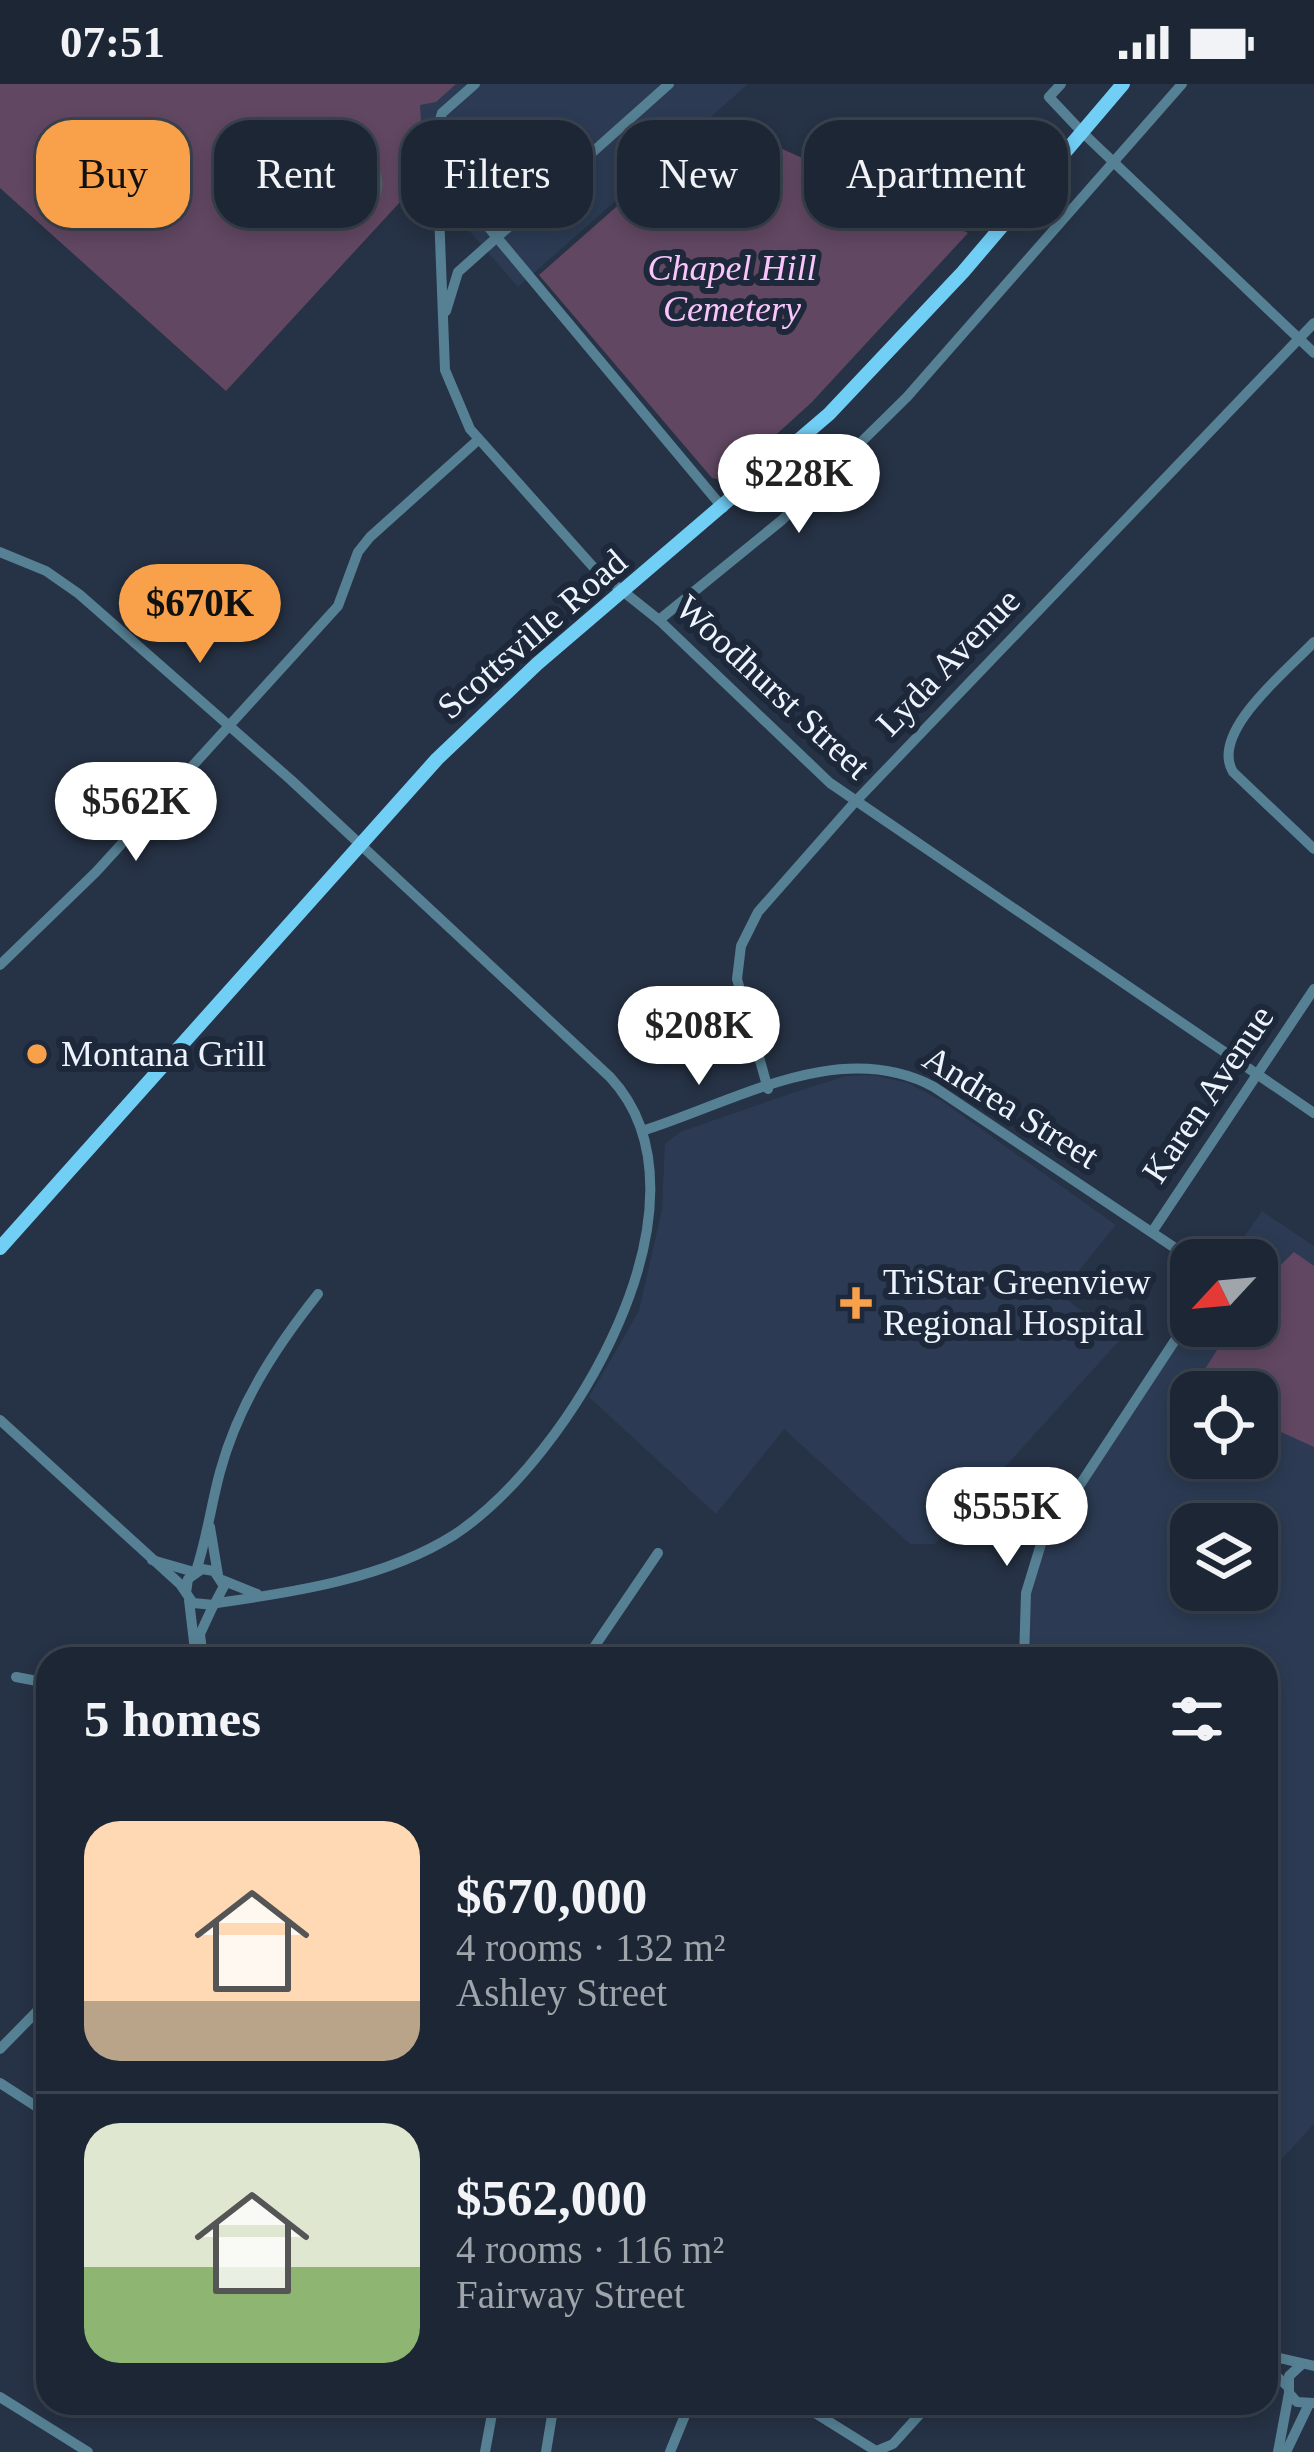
<!DOCTYPE html>
<html lang="en">
<head>
<meta charset="utf-8">
<style>
	body { margin:0; font-family:"Times New Roman",serif; background:#252e3c; color:#f1f3f6; height:100vh; display:flex; flex-direction:column; font-size:45px; white-space:nowrap }
	* { box-sizing:border-box; margin:0 }
	p { font-size:39px; color:#a0a5ac }
	.icon { flex:none; width:66px; height:66px; fill:none; stroke:currentColor; stroke-width:2; stroke-linecap:round; stroke-linejoin:round }
	.map { position:relative; flex:1; overflow:hidden }
	.sheet { position:absolute; left:36px; top:1563px; width:1242px; height:768px; display:flex; flex-direction:column; background:#1c2634; border-radius:36px; box-shadow:0 6px 18px #0003,0 0 0 3px #3a434f }
	.sheet>* { flex:none }
	.top-card { position:absolute; left:36px; top:36px; width:1242px; height:108px; display:flex; gap:24px }
	.needle { width:78px; rotate:244deg }
	.buttons { position:absolute; left:1170px; top:1155px; display:grid; gap:24px }
	.buttons a { display:grid; place-items:center; width:108px; height:108px; border-radius:24px; background:#1c2634; box-shadow:0 6px 18px #0003,0 0 0 3px #3a434f; font-size:60px }
	.price { position:absolute; translate:-50% -102px; padding:0 27px; border-radius:42px; background:#fff; color:#222; font-size:39px; line-height:78px; filter:drop-shadow(0 3px 6px #0008) }
	.price::after { content:''; position:absolute; left:50%; top:72px; width:36px; height:27px; margin-left:-18px; background:inherit; clip-path:polygon(0 0,100% 0,50% 100%) }
	.price.current { background:#f8a14a; color:#111 }
	ul { padding:0; list-style:none }
	li { display:flex; align-items:center; gap:36px; height:300px; padding:0 48px }
	li+li { border-top:3px solid #3a434f }
	li span { display:grid; place-items:center; flex:none; width:336px; height:240px; border-radius:36px; color:#555 }
	li>.icon { margin-inline-start:auto }
	span .icon { width:144px; height:144px; fill:#fffc; stroke-width:1 }
	li b { font-size:51px }
	h2 { display:flex; justify-content:space-between; align-items:center; height:144px; padding:0 48px; font-size:51px }
	.tag { padding:0 42px; border-radius:36px; background:#1c2634; box-shadow:0 6px 18px #0003,0 0 0 3px #3a434f; font-size:42px; line-height:108px }
	.tag.current { background:#f8a14a; color:#111 }
	.status { display:flex; justify-content:space-between; align-items:center; height:84px; padding:0 60px; background:#1c2634; direction:ltr }
	.status svg { height:33px; fill:currentColor }
	.map>svg:first-child { display:block }
</style>
</head>
<body>
<div class="status"><b>07:51</b><svg viewBox="0 0 49 12"><path d="M0 12V9h3v3zM5 12V6h3v6zM10 12V3h3v9zM15 12V0h3v12zM26 1h20v11H26zM47 4h2v5h-2z"/></svg></div>
<div class="map">
<svg width="1314" height="2368" viewBox="0 0 1314 2368">
	<rect width="100%" height="100%" fill="#263245"/>
	<!-- built -->
	<g fill="#2c3b53" fill-rule="evenodd">
		<polygon points="342,0 748,0 518,203"/>
		<polygon points="872,991 908,999 942,1017 1116,1141 1060,1210 1119,1257 935,1460 910,1460 784,1345 716,1430 589,1313 639,1227 662,1125 665,1060 680,1048 795,1008 846,992"/>
		<path d="M 1262,1127 L 1314,1162 L 1314,2040 L 1266,2092 L 1266,1575 L 1024,1575 L 1029,1493 L 1050,1445 L 1191,1231 L 1191,1242 L 1257,1242 L 1257,1176 L 1228,1176 ZM 1191,1308 L 1257,1308 L 1257,1374 L 1191,1374 ZM 1191,1440 L 1257,1440 L 1257,1506 L 1191,1506 Z"/>
	</g>
	<!-- green -->
	<g fill="#614762">
		<polygon points="0,0 456,0 436,18 420,21 424,92 226,307 0,104"/>
		<polygon points="716,35 968,149 812,318 725,397 712,394 539,191"/>
		<polygon points="1294,1168 1314,1182 1314,1363 1257,1337 1257,1308 1215,1308 1202,1290 1232,1242 1257,1242 1257,1204"/>
	</g>
	<!-- water -->
	<circle fill="#042626" stroke="#4a6467" stroke-width="3" cx="353" cy="100" r="28"/>
	<g fill="none" stroke-linecap="round" stroke-linejoin="round">
		<!-- minor -->
		<g stroke="#568093" stroke-width="10">
			<polyline points="475,0 442,29 436,49 445,286 470,345 595,485 659,536 830,699 1314,1029"/>
			<polyline points="1061,0 1049,13 1082,48 1314,269"/>
			<polyline points="437,98 454,102 723,424"/>
			<polyline points="446,227 458,188 669,0"/>
			<path d="M 0,468 L 46,487 L 79,510 L 291,696 L 610,993 C 725,1116 569,1376 454,1451 C 386,1494 296,1508 217,1519"/>
			<polyline points="659,536 782,436 907,313 1182,0"/>
			<path d="M 1314,558 C 1288,586 1209,648 1233,688 L 1314,765"/>
			<polyline points="0,881 96,788 338,522 358,468 370,453 478,356"/>
			<polyline points="768,1005 737,895 741,862 758,828 854,719 1314,239"/>
			<path d="M 645,1046 C 736,1017 841,953 934,1003 L 1193,1176"/>
			<polyline points="1152,1148 1314,905"/>
			<polyline points="0,1336 180,1500 193,1519 214,1521 224,1502 214,1487 202,1485 188,1495 186,1509"/>
			<polyline points="210,1443 218,1491"/>
			<polyline points="152,1476 194,1488"/>
			<path d="M 196,1487 C 207,1454 211,1421 220,1388 C 238,1321 275,1264 318,1210"/>
			<polyline points="222,1496 257,1510"/>
			<polyline points="189,1516 196,1575"/>
			<polyline points="203,1575 200,1550 213,1522"/>
			<polyline points="586,1575 658,1469"/>
			<polyline points="1024,1575 1026,1509 1041,1460 1191,1232"/>
			<polyline points="16,1593 48,1599"/>
			<polyline points="0,1965 48,1916"/>
			<polyline points="0,1999 48,2030"/>
			<polyline points="1266,2271 1314,2282"/>
			<polyline points="1301,2281 1289,2292 1289,2309 1297,2318 1314,2319"/>
			<polyline points="1266,2282 1287,2302"/>
			<polyline points="0,2313 88,2368"/>
			<polyline points="799,2319 876,2367 893,2360 930,2319"/>
			<polyline points="485,2368 494,2319"/>
			<polyline points="546,2368 554,2319"/>
			<polyline points="670,2368 690,2319"/>
			<polyline points="1278,2368 1289,2309"/>
			<polyline points="1286,2368 1309,2320"/>
		</g>
		<!-- major -->
		<polyline stroke="#71cef5" stroke-width="14" points="0,1164 437,675 537,580 829,330 963,188 1123,0"/>
	</g>
	<!-- markers -->
	<g fill="#f8a14a" stroke="#1d283a" stroke-width="4.5">
		<circle cx="37" cy="970" r="12"/>
		<path d="M850 1201h12v12h12v12h-12v12h-12v-12h-12v-12h12z"/>
	</g>
	<g text-anchor="middle" dominant-baseline="central" stroke-width="12" stroke-linejoin="round" paint-order="stroke">
		<!-- park labels -->
		<g font-size="36" font-style="italic" fill="#f9c5fb" stroke="#1d283a">
			<text x="732" y="184">Chapel Hill<tspan x="732" dy="41">Cemetery</tspan></text>
		</g>
		<!-- street labels -->
		<g font-size="36" fill="#eef4fe" stroke="#1d283a">
			<text transform="translate(532 550) rotate(-41)">Scottsville Road</text>
			<text transform="translate(948 578) rotate(-46)">Lyda Avenue</text>
			<text transform="translate(773 603) rotate(43)">Woodhurst Street</text>
			<text transform="translate(1208 1010) rotate(-56)">Karen Avenue</text>
			<text transform="translate(1011 1023) rotate(32)">Andrea Street</text>
		</g>
		<!-- poi labels -->
		<g font-size="36" fill="#eef4fe" stroke="#1d283a" text-anchor="start">
			<text x="61" y="970">Montana Grill</text>
			<text x="883" y="1198">TriStar Greenview<tspan x="883" dy="41">Regional Hospital</tspan></text>
		</g>
	</g>
</svg>
<div class="buttons">
<a><svg class="needle" viewBox="-14 -14 28 28"><path d="M0-13l5 13h-10z" fill="#e53935"/><path d="M0 13l5-13h-10z" fill="#a0a5ac"/></svg></a>
<a><svg class="icon" aria-label="locate" viewBox="0 0 24 24"><circle cx="12" cy="12" r="6"/><path d="M12 2v4M12 18v4M2 12h4M18 12h4"/></svg></a>
<a><svg class="icon" aria-label="layers" viewBox="0 0 24 24"><path d="M12 4l9 5-9 5-9-5zM3 14l9 5 9-5"/></svg></a>
</div>
<b class="price" style="left:799px;top:452px">$228K</b>
<b class="price current" style="left:200px;top:582px">$670K</b>
<b class="price" style="left:136px;top:780px">$562K</b>
<b class="price" style="left:699px;top:1004px">$208K</b>
<b class="price" style="left:1007px;top:1485px">$555K</b>
<div class="top-card">
<a class="tag current">Buy</a>
<a class="tag">Rent</a>
<a class="tag">Filters</a>
<a class="tag">New</a>
<a class="tag">Apartment</a>
</div>
<section class="sheet">
<h2>5 homes<svg class="icon" aria-label="filters" viewBox="0 0 24 24"><path d="M4 7h16M4 17h16"/><circle cx="9" cy="7" r="2"/><circle cx="15" cy="17" r="2"/></svg></h2>
<ul>
<li><span style="background:linear-gradient(#ffd9b3 75%,#b9a48a 0)"><svg class="icon" aria-label="home" viewBox="0 0 24 24"><path d="M3 11l9-7 9 7M6 9v11h12V9"/></svg></span><div><b>$670,000</b><p>4 rooms · 132 m²</p><p>Ashley Street</p></div></li>
<li><span style="background:linear-gradient(#dfe7d0 60%,#8fb573 0)"><svg class="icon" aria-label="home" viewBox="0 0 24 24"><path d="M3 11l9-7 9 7M6 9v11h12V9"/></svg></span><div><b>$562,000</b><p>4 rooms · 116 m²</p><p>Fairway Street</p></div></li>
</ul>
</section>
</div>
</body>
</html>
